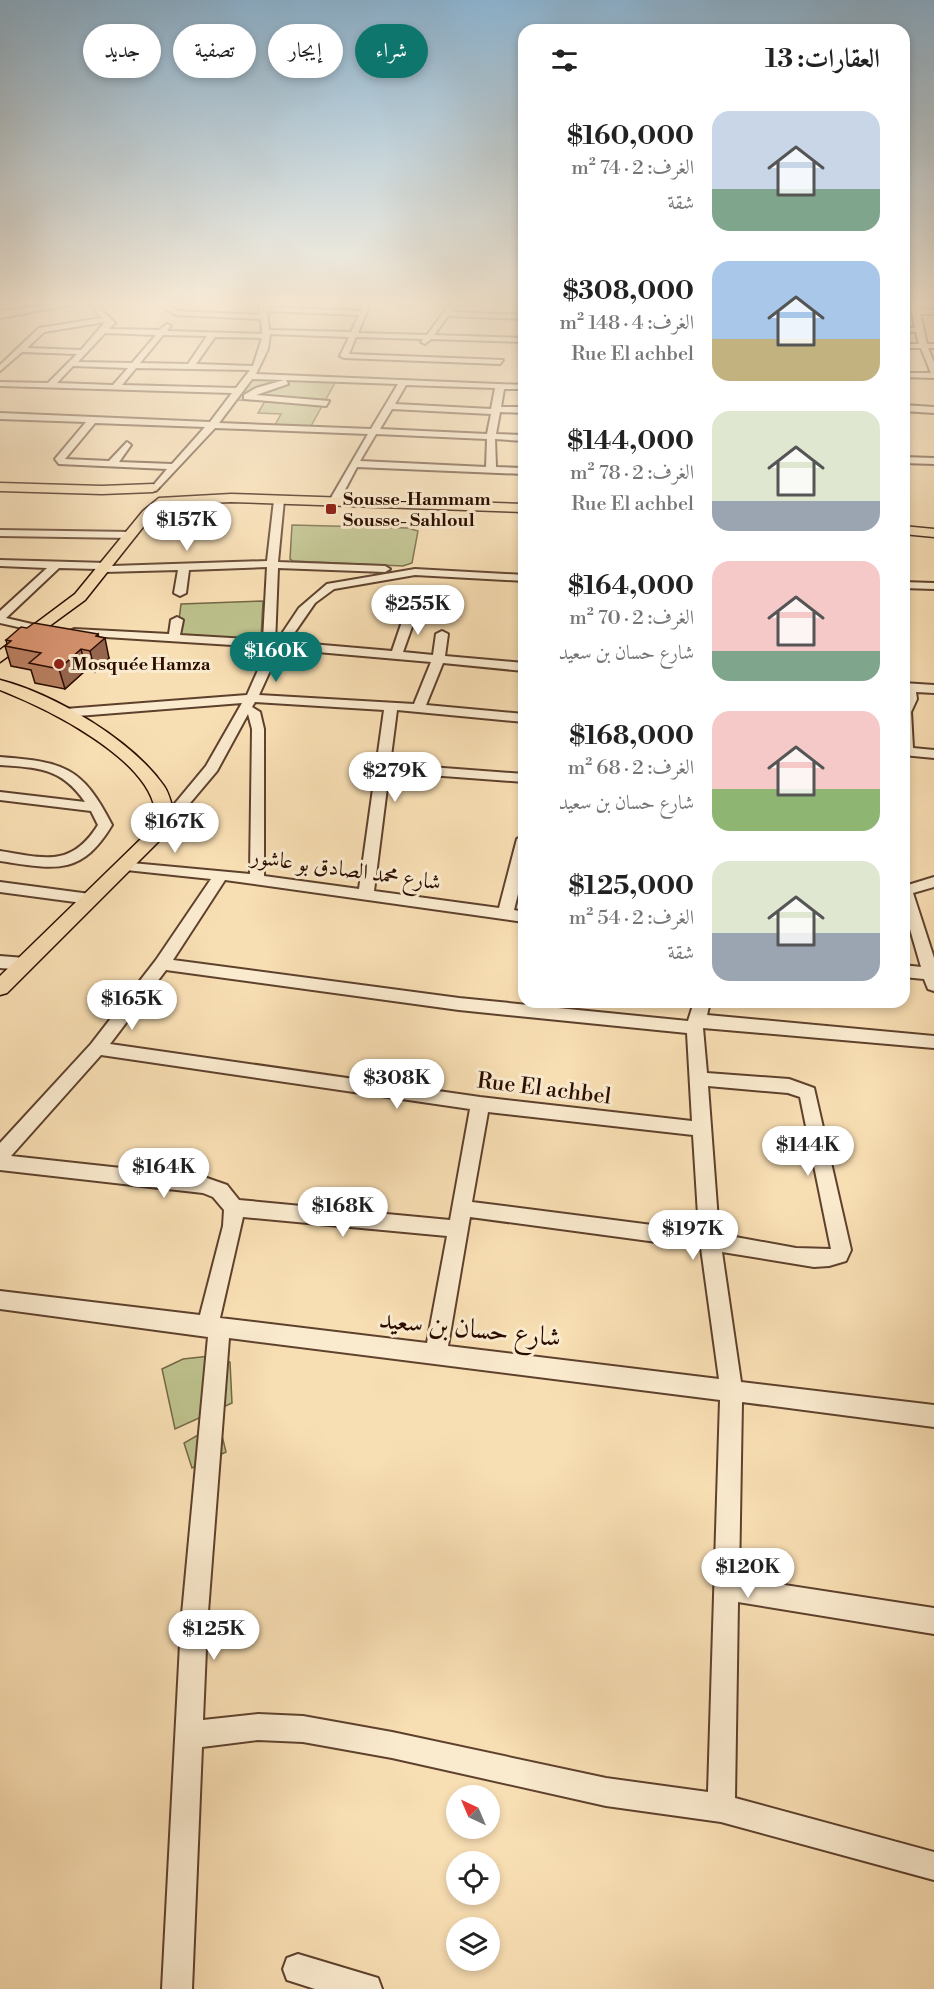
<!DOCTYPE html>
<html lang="ar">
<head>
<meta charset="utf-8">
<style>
	body { margin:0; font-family:"Libre Bodoni",Amiri,serif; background:#f2f2f2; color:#222; direction:rtl; height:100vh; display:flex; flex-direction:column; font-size:22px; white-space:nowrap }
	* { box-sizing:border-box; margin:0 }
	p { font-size:20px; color:#767676 }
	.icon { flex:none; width:33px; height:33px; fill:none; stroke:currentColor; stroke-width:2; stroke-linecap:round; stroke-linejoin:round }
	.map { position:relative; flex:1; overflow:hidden; direction:ltr }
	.sheet { position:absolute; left:518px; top:24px; width:392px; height:984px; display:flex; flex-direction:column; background:#fff; border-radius:18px; box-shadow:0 3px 9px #0003; direction:rtl }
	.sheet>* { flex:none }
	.banner { position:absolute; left:18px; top:24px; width:410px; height:54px; direction:rtl; display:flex; gap:12px }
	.needle { width:39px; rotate:316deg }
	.tools { position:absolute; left:446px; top:1785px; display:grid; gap:12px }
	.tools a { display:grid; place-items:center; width:54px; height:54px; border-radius:50%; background:#fff; box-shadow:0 3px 9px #0003; font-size:30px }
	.price { position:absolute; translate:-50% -51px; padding:0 14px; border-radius:21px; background:#fff; color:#222; font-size:20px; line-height:39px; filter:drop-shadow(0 2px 3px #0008) }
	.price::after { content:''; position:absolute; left:50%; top:36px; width:18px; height:14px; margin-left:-9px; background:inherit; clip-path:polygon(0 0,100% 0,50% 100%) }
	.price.on { background:#0f766e; color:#fff }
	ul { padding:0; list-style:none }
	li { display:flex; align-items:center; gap:18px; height:150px; padding:0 30px }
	li span { display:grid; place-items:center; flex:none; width:168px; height:120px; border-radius:18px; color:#555 }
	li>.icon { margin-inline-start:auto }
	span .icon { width:72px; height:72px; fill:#fffc; stroke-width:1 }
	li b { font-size:26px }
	h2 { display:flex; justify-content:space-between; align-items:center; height:72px; padding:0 30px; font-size:26px }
	.pill { padding:0 21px; border-radius:27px; background:#fff; box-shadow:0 3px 9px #0003; font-size:21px; line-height:54px }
	.pill.on { background:#0f766e; color:#fff }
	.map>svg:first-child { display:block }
</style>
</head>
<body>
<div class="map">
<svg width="934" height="1989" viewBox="0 0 934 1989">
	<rect width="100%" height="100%" fill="#f8deb3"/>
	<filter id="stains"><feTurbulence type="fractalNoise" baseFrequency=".00333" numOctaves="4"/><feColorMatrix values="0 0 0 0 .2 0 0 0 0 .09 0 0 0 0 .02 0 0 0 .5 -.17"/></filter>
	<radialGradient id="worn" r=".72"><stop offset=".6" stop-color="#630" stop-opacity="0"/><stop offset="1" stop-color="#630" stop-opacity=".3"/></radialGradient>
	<!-- green -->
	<g fill="#bdc18c" stroke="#746746" stroke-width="1.5">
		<polygon points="253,378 336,381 311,426 275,425 281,414 258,413 265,401 237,400"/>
		<polygon points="292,525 408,528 418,531 412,563 403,566 293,561 290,559"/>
		<polygon points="263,601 261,638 254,641 177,636 181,604"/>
		<polygon points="210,1356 230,1362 232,1403 175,1429 162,1369 183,1359"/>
		<polygon points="219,1423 226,1452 192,1468 184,1443"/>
	</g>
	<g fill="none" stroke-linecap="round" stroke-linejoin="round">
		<defs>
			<g id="minor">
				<polygon points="56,304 75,304 0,318 0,311"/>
				<path d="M 89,304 L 96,304 L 115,323 L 109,329 L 159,330 L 167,324 L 171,326 L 167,331 L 262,334 L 261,319 L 176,315 L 157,304 L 166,304 L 178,311 L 260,315 L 259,304 L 267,304 L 267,307 L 360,311 L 363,304 L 370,304 L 358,333 L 427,335 L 450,304 L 457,304 L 452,312 L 524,315 L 524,319 L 448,316 L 434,335 L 524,338 L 524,342 L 431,339 L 425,344 L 421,342 L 423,339 L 356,337 L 349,354 L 503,360 L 500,364 L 344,358 L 340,356 L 349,337 L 270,334 L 268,349 L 256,374 L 524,385 L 524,389 L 504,389 L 501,407 L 524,407 L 524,413 L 500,412 L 496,434 L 524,435 L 524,441 L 495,439 L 496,467 L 524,468 L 524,474 L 357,467 L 338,503 L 333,506 L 328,503 L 368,434 L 215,428 L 156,491 L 151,488 L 167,469 L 59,464 L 55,459 L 86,422 L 0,419 L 0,413 L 210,422 L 232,393 L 0,386 L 0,382 L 48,383 L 77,354 L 22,352 L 0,371 L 0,365 L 39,328 L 102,318 ZM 267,311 L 359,315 L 351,332 L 269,330 ZM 105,322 L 81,350 L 27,348 L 44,332 ZM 105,333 L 156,335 L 132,363 L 78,362 ZM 163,335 L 207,336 L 188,364 L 140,363 ZM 215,337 L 262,338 L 253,366 L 196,364 ZM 73,366 L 128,368 L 113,385 L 57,383 ZM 136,368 L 250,370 L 236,388 L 122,385 ZM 252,379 L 284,380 L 256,388 L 244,395 L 244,399 L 326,406 L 329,401 L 256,395 L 288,384 L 286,380 L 398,384 L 371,429 L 219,423 ZM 406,385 L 495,388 L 491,409 L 395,404 ZM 392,409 L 491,414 L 487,434 L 380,429 ZM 95,423 L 205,427 L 172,464 L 119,462 L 131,445 L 127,442 L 109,461 L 65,459 ZM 376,434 L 487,439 L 486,467 L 360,461 Z"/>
				<polygon points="911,304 918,304 919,309 934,310 934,314 920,314 927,344 934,344 934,348 928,348 934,362 934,378 903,377 903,373 931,373 921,348 903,348 903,344 919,344 916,332 903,331 903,327 915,328 912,313 903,313 903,309 912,309"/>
				<polygon points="903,405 934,407 934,413 903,411"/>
				<polygon points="903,457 934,458 934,464 903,463"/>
				<path d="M 279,497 L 284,500 L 278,562 L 385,566 L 390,569 L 385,572 L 278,568 L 275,644 L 299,608 L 327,584 L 415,569 L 524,575 L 524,581 L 415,575 L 334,589 L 315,603 L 288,642 L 392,651 L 407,607 L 413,604 L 419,607 L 403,652 L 433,655 L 436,634 L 442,631 L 448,634 L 445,656 L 524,663 L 524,671 L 443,663 L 426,705 L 524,714 L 524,722 L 397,710 L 390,764 L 524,774 L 524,782 L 389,772 L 374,891 L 499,908 L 517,839 L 524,835 L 524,870 L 514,910 L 524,912 L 524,922 L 225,880 L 173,960 L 459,998 L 688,1021 L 694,1002 L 710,1002 L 707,1015 L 934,1036 L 934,1048 L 703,1028 L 707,1073 L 789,1079 L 814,1088 L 851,1250 L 846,1261 L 829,1266 L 814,1267 L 722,1252 L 741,1382 L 934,1405 L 934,1427 L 742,1402 L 739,1578 L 934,1608 L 934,1634 L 738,1602 L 735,1798 L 934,1852 L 934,1880 L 721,1822 L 606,1806 L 392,1758 L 303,1742 L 258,1740 L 202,1747 L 192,1989 L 162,1989 L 181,1625 L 208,1337 L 0,1309 L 0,1291 L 200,1315 L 223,1226 L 224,1210 L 213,1197 L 203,1193 L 0,1170 L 0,1143 L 91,1044 L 156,960 L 211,879 L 126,870 L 121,868 L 119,865 L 121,862 L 250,874 L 252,729 L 248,714 L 217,771 L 169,828 L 159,828 L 157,825 L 206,766 L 242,703 L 65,717 L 59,713 L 65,709 L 247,695 L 262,661 L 263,647 L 74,635 L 68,632 L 74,629 L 169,634 L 171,620 L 177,617 L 183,620 L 180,635 L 263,640 L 267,567 L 189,570 L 186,593 L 180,596 L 174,593 L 178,570 L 104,572 L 99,569 L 59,568 L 6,618 L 53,629 L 53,633 L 49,634 L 0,623 L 0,611 L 47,568 L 0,566 L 0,560 L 107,563 L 112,566 L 267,561 L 274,500 ZM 283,649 L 431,662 L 414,704 L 259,695 L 274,662 ZM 255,702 L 384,710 L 359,889 L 264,876 L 264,729 L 260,712 L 252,707 ZM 166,970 L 459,1010 L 687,1033 L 692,1121 L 480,1097 L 110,1044 ZM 101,1055 L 470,1109 L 450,1220 L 239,1200 L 227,1185 L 204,1177 L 11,1156 ZM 708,1086 L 788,1093 L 800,1097 L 831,1249 L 796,1248 L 719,1234 ZM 488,1112 L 693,1135 L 699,1231 L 472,1202 ZM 243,1217 L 447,1236 L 427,1343 L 220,1318 ZM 470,1217 L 701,1248 L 719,1379 L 448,1346 ZM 229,1338 L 720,1400 L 708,1792 L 606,1778 L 392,1732 L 303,1716 L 258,1714 L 203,1720 L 207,1625 Z"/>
				<polygon points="0,530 131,532 136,535 131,538 0,536"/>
				<polygon points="903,582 934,583 934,589 903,588"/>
				<polygon points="903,683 934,685 934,693 916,692 917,699 911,712 913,748 934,750 934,758 903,755"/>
				<path d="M 0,757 C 63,762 82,766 112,825 C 81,877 54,869 0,861 L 0,851 C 44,858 71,868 98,825 L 91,811 L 0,800 L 0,792 L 85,802 C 61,767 38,768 0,765 Z"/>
				<polygon points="934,877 934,887 913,893 934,958 934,991 928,989 924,979 903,977 903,965 921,967 903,905 903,883 908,885"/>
				<polygon points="0,882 90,894 98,899 90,904 0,892"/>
				<polygon points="0,956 25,958 33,964 25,970 0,968"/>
				<polygon points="298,1954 378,1978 382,1989 315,1989 287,1980 283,1969 287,1958"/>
			</g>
			<g id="major">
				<polygon points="0,483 102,486 153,484 159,488 153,492 102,494 0,491"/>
				<polygon points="231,494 524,504 524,512 231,502 166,505 151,517 85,600 0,662 0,650 75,594 143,511 159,498"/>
				<polygon points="903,526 934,529 934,537 903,534"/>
				<path d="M 0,680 C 54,694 132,740 164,786 C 169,793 171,803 174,812 L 163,837 L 7,993 L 0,995 L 0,976 L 149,831 C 151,824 157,816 155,809 C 145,756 46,708 0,690 Z"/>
			</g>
		</defs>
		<!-- minor casing -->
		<use href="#minor" stroke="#5e412d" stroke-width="4"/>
		<!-- major casing -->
		<use href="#major" stroke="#2b0d00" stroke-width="3"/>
		<!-- minor -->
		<use href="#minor" fill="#faeace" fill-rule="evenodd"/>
		<!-- major -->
		<use href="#major" fill="#f8deb3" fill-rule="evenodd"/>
	</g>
	<!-- wall -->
	<polygon fill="#b77e5f" stroke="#2b0d00" stroke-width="1.5" points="99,637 109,658 95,672 86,670 65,689 35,683 31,670 11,666 5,646 7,644 6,640"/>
	<!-- shaded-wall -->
	<g fill="#95664d" stroke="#2b0d00" stroke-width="1.5">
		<polygon points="98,634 100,642 105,638 109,658 95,672 90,651 96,636"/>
		<polygon points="81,649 86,670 65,689 59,669"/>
	</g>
	<!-- building -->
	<polygon fill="#d5926e" stroke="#2b0d00" stroke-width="1.5" points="34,623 98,634 96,636 105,638 90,651 81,649 59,669 29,663 41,653 5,646 11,641 6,640 21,627 27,628"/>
	<!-- sky -->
	<linearGradient id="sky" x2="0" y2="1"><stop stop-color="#8cb6d5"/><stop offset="0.52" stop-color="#fcf0dd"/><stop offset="1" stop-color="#fcf0dd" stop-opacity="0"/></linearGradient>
	<rect width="934" height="583" fill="url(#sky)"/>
	<!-- markers -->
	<g fill="#8f2418" stroke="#faeace" stroke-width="2">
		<rect x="325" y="503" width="12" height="12" rx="3"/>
		<circle cx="59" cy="664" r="6"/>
	</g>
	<g text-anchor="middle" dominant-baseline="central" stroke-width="6" stroke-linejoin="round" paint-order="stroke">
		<!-- far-poi labels -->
		<g font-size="18" font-weight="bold" fill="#2b0d00" stroke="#faeace" text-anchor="start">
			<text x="343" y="499">Sousse-Hammam<tspan x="343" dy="21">Sousse- Sahloul</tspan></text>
			<text x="71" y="664">Mosquée Hamza</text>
		</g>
		<!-- street labels -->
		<g font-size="22" fill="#2b0d00" stroke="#faeace">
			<text transform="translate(346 870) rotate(8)">شارع محمد الصادق بو عاشور</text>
			<text transform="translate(544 1089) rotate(7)">Rue El achbel</text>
		</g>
		<!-- near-street labels -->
		<g font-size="27" fill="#2b0d00" stroke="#faeace">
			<text transform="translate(470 1329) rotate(6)">شارع حسان بن سعيد</text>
		</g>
	</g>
	<rect width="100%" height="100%" filter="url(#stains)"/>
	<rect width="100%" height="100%" fill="url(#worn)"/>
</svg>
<div class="tools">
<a><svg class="needle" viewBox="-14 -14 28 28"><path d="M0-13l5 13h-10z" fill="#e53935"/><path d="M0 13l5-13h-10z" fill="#767676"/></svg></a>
<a><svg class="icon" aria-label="locate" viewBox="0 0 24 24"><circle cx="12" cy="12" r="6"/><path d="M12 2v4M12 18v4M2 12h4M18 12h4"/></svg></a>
<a><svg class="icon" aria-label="layers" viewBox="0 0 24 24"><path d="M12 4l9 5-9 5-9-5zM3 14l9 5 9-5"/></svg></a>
</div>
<b class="price" style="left:187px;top:552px">$157K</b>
<b class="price" style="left:418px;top:636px">$255K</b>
<b class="price on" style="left:276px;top:683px">$160K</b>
<b class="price" style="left:395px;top:803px">$279K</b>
<b class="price" style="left:175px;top:854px">$167K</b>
<b class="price" style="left:132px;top:1031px">$165K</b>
<b class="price" style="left:397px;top:1110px">$308K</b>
<b class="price" style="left:808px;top:1177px">$144K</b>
<b class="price" style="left:164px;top:1199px">$164K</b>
<b class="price" style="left:343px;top:1238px">$168K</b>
<b class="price" style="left:693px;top:1261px">$197K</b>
<b class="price" style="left:748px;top:1599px">$120K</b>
<b class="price" style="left:214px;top:1661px">$125K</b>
<div class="banner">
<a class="pill on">شراء</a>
<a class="pill">إيجار</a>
<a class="pill">تصفية</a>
<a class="pill">جديد</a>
</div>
<section class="sheet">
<h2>العقارات: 13<svg class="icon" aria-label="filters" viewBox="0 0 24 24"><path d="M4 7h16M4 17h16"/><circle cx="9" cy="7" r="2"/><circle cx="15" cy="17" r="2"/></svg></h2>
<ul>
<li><span style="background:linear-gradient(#c9d6e8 65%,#7fa58c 0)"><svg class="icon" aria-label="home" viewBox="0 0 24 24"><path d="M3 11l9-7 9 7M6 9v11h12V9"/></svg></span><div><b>$160,000</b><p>الغرف: 2 · 74 m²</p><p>شقة</p></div></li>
<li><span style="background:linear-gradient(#a9c7e8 65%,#c2b280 0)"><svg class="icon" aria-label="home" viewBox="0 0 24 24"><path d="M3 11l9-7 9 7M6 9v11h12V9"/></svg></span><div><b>$308,000</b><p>الغرف: 4 · 148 m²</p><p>Rue El achbel</p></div></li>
<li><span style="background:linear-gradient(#dfe7d0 75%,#9aa5b1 0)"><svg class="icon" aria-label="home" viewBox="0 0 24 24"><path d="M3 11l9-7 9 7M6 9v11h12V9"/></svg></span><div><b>$144,000</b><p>الغرف: 2 · 78 m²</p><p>Rue El achbel</p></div></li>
<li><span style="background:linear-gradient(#f6c9c9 75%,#7fa58c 0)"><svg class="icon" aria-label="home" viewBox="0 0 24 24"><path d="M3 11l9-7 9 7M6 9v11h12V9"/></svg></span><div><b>$164,000</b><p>الغرف: 2 · 70 m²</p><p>شارع حسان بن سعيد</p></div></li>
<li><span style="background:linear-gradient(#f6c9c9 65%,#8fb573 0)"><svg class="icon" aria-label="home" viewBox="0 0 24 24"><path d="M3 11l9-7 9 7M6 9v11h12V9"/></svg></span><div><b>$168,000</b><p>الغرف: 2 · 68 m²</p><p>شارع حسان بن سعيد</p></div></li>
<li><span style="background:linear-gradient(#dfe7d0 60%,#9aa5b1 0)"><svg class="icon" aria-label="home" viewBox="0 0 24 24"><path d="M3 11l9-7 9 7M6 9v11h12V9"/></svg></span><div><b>$125,000</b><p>الغرف: 2 · 54 m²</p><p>شقة</p></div></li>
</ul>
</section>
</div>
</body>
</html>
